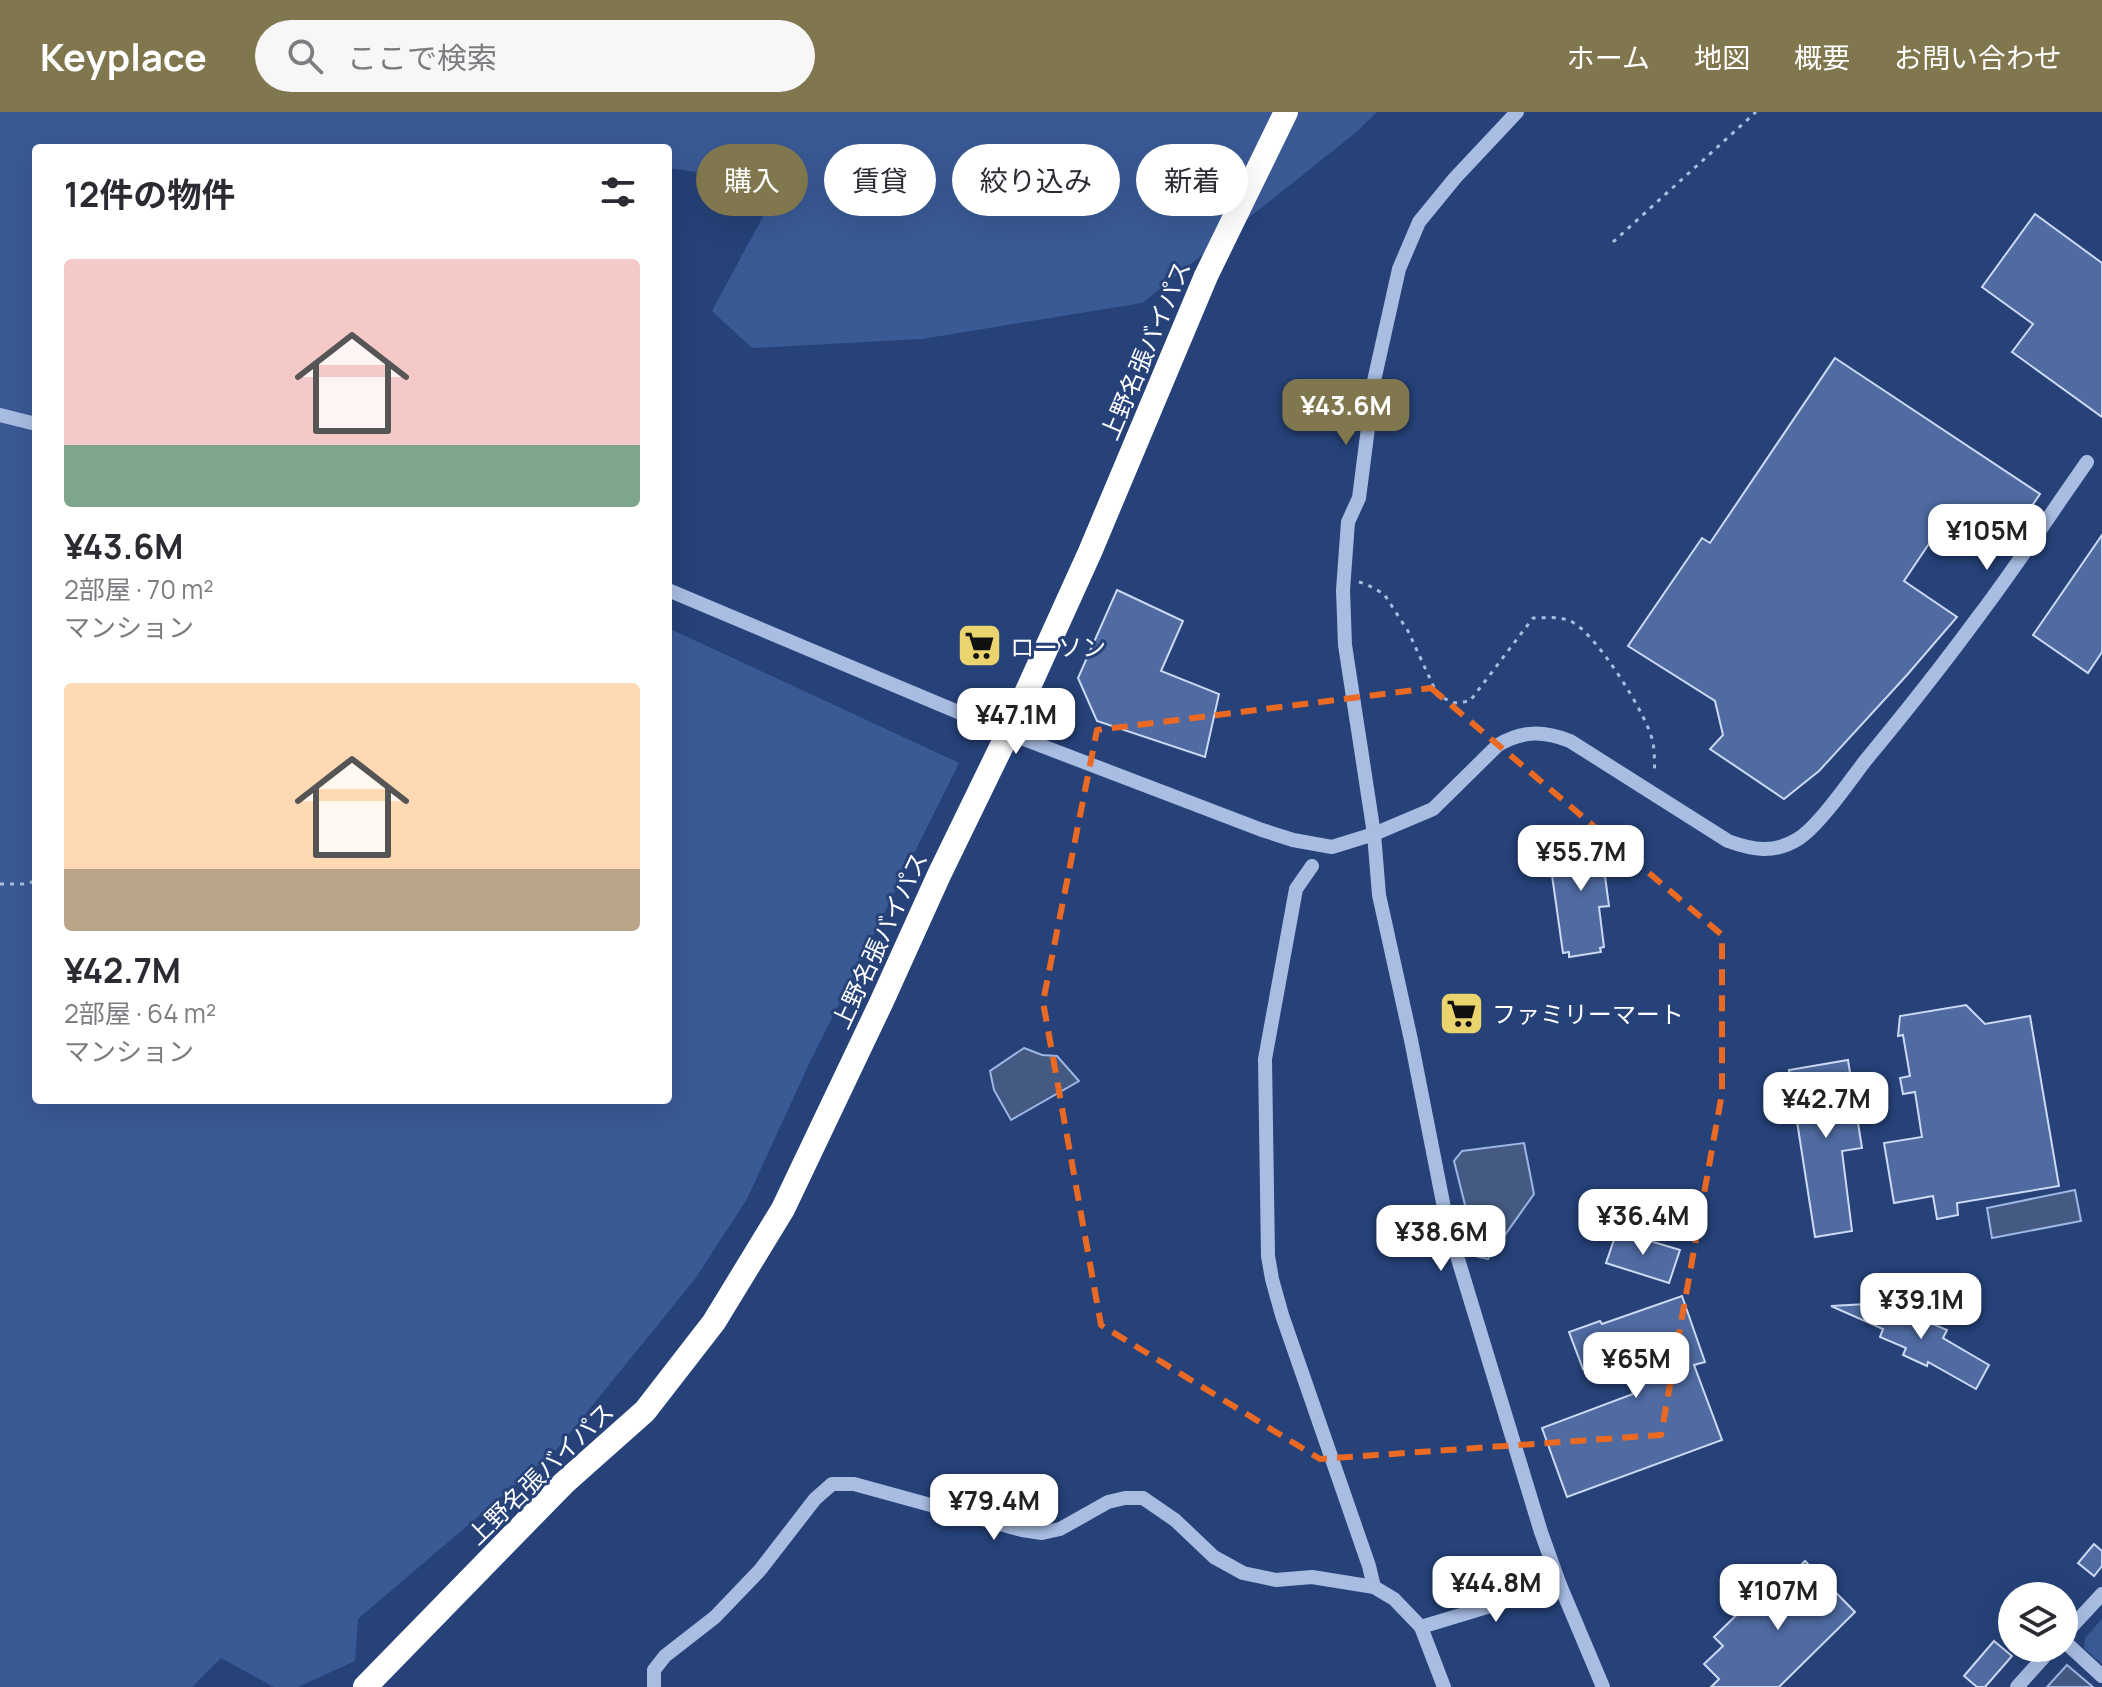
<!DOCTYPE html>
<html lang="ja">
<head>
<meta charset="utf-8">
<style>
	body { margin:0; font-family:Manrope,"Noto Sans JP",sans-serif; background:#f7f7f7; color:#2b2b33; height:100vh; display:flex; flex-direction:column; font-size:30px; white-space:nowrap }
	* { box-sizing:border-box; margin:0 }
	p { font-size:26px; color:#7c7c81 }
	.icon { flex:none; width:44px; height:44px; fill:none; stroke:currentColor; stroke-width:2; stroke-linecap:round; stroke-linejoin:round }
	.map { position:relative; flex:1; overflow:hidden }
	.panel { position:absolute; left:32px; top:32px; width:640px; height:960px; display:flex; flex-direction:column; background:#fff; border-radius:8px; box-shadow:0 8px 32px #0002 }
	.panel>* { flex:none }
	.banner { position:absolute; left:696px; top:32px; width:760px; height:72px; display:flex; gap:16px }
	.buttons { position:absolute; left:1998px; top:1470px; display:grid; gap:16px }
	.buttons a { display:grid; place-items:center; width:80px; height:80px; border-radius:50%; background:#fff; box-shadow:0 8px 32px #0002; font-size:40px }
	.price { position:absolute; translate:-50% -68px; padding:0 18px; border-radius:16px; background:#fff; color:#222; font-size:26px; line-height:52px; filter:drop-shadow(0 2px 4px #0008) }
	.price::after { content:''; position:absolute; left:50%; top:48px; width:24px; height:18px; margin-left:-12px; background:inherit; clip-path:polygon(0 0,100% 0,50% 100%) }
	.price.on { background:#81774e; color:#fff }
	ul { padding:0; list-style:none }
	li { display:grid; align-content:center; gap:16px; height:424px; padding:0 32px }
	li span { display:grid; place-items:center; height:248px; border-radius:8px; color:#555 }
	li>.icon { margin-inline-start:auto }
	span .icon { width:144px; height:144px; fill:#fffc; stroke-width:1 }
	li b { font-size:34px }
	h2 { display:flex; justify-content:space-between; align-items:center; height:96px; padding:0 32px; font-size:34px }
	.chip { padding:0 28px; border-radius:36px; background:#fff; box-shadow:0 8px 32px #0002; font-size:28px; line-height:72px }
	.chip.on { background:#81774e; color:#fff }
	header { display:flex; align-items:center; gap:48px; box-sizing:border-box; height:112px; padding:0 40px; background:#81774e; color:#fff }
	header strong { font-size:38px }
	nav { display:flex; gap:44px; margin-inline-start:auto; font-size:28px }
	.search { width:560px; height:72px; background:#f7f7f7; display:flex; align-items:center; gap:20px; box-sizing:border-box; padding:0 28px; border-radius:44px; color:#7c7c81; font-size:30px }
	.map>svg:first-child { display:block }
</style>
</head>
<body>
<header>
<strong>Keyplace</strong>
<div class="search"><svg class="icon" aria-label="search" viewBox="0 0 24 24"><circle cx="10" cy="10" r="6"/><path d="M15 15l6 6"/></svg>ここで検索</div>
<nav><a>ホーム</a><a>地図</a><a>概要</a><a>お問い合わせ</a></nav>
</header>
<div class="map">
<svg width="2102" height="1575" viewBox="0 0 2102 1575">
	<rect width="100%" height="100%" fill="#264279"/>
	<!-- green -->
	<g fill="#3a5a96">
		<polygon points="0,0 1377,0 1354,22 1142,191 922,227 752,236 712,199 780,73 668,56 668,36 36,36 36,988 668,988 668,516 959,651 809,952 747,1087 695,1167 556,1338 358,1507 355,1549 298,1575 274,1575 221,1546 192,1575 0,1575"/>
		<polygon points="2102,1507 2102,1552 2084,1536 2085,1526"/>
	</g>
	<!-- water -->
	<g fill="#455a83" stroke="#9db7e4" stroke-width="2">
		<polygon points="1024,936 1042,943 1057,944 1079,969 1011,1008 994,978 990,959"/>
		<polygon points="1524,1031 1534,1082 1488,1147 1478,1145 1454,1049 1462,1039"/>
		<polygon points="2075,1078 2081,1109 1992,1126 1987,1096"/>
		<polygon points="2067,1553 2093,1575 2047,1575"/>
	</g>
	<!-- building -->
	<g fill="#4f6ba2" stroke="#cbd9f3" stroke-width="2">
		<polygon points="2035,102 2102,151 2102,305 2012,240 2033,212 1982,175"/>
		<polygon points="1835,246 2040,382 2008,429 1955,393 1904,469 1957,505 1907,563 1819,659 1784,687 1710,637 1723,623 1715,589 1628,534 1702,426 1710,431"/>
		<polygon points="2102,423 2102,540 2088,561 2033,523"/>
		<polygon points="1117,478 1183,509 1161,559 1219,582 1205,645 1097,609 1078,566"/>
		<polygon points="1606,727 1608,747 1616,746 1618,762 1605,764 1609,794 1599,795 1604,835 1600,836 1601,840 1569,845 1569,840 1563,841 1548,735"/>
		<polygon points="1966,893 1985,912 2030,904 2059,1074 1957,1091 1958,1103 1937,1107 1933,1084 1894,1091 1884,1031 1922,1025 1915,980 1903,982 1900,966 1910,964 1903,923 1898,924 1900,904"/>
		<polygon points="1848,948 1862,1036 1842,1039 1852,1119 1815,1125 1789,958"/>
		<polygon points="1617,1119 1680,1138 1669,1171 1606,1151"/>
		<polygon points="1682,1184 1705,1250 1694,1253 1722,1328 1567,1385 1542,1316 1633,1282 1619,1244 1583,1257 1569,1220 1600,1209 1602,1212"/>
		<polygon points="1884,1191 1947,1218 1943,1226 1989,1253 1976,1277 1928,1250 1927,1254 1903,1243 1906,1236 1880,1225 1883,1217 1831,1194"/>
		<polygon points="2094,1432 2102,1439 2102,1454 2094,1464 2078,1451"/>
		<polygon points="1805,1449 1855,1500 1779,1575 1711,1575 1719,1567 1704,1552 1723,1534 1714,1525 1763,1477 1770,1484"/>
		<polygon points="1994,1529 2012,1544 1985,1575 1977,1575 1964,1564"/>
	</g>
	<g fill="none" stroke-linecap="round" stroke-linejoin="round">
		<!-- path -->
		<g stroke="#a9bde3" stroke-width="3" stroke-dasharray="4 6" stroke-linecap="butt">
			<polyline points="1613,130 1756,0"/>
			<path d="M 1359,470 L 1366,472 L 1384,482 L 1408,519 L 1438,584 L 1455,591 L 1470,589 L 1533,506 C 1544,506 1560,504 1570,509 C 1594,518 1649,605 1653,631 C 1655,641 1654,652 1655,662"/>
			<polyline points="0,772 23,772 36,769"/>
		</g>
		<!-- minor -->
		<g stroke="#a9bde3" stroke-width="14">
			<polyline points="1517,0 1455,66 1419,110 1399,157 1374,269 1359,386 1348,410 1343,478 1345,533 1374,722 1379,783 1411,928 1447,1111 1541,1420 1560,1473 1603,1575"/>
			<polyline points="0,303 36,312"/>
			<path d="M 668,478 L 1008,621 L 1262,718 L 1293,728 L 1332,735 L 1374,722 L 1433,697 L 1498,633 C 1523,618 1544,619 1570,629 L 1728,729 C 1753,738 1774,742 1798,727 C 1818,715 1849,670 1865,649 C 1904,602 1942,554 1978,505 C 2016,455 2051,401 2087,350"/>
			<polyline points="1312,754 1296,777 1265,947 1268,1144 1272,1167 1282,1203 1369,1454 1374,1475"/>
			<polyline points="1421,1515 1560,1473"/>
			<polyline points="2064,1523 2102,1482"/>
			<polyline points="2064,1529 2102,1564"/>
			<polyline points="654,1575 654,1558 665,1544 715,1505 760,1458 815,1387 832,1372 854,1372 1022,1418 1042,1421 1060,1417 1108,1390 1125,1386 1143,1386 1175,1408 1214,1445 1243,1461 1276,1468 1312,1465 1374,1475 1394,1487 1421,1515 1444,1575"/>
			<polyline points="2017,1575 2052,1536"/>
		</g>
		<!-- highway -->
		<polyline stroke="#fff" stroke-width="24" points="365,1575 564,1371 645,1299 714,1210 783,1097 882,889 939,763 1008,621 1090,440 1206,164 1286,0"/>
	</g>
	<!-- marked area -->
	<path fill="none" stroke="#ea6a24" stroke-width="6" stroke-dasharray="16 10" stroke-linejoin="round" d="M 1431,576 L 1722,823 L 1722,981 L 1661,1323 L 1320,1347 L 1101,1213 L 1043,890 L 1097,618 Z"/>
	<!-- icons -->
	<defs>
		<symbol id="supermarket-square" viewBox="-11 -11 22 22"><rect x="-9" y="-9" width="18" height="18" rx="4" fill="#ebd46e" stroke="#264279"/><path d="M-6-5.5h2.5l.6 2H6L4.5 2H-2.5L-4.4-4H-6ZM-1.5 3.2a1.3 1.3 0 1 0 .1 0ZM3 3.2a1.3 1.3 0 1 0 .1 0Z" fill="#111"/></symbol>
	</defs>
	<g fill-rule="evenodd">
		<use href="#supermarket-square" x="954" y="508" width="51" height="51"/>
		<use href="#supermarket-square" x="1436" y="876" width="51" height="51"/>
	</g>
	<g text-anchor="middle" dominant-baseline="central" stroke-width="6" stroke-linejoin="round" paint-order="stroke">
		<!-- street labels -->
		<g font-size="24" fill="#fff" stroke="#264279">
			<text transform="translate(1145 238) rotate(-67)">上野名張バイパス</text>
			<text transform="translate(879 828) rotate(-65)">上野名張バイパス</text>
			<text transform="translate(540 1361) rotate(-44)">上野名張バイパス</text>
		</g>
		<!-- poi labels -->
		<g font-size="24" fill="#fff" stroke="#264279" text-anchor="start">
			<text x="1010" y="534">ローソン</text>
			<text x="1492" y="901">ファミリーマート</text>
		</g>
	</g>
</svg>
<div class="buttons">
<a><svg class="icon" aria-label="layers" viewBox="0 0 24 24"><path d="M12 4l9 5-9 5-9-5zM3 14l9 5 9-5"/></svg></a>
</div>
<b class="price on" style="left:1346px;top:335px">¥43.6M</b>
<b class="price" style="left:1987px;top:460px">¥105M</b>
<b class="price" style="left:1016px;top:644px">¥47.1M</b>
<b class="price" style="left:1581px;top:781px">¥55.7M</b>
<b class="price" style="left:1826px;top:1028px">¥42.7M</b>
<b class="price" style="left:1643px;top:1145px">¥36.4M</b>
<b class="price" style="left:1441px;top:1161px">¥38.6M</b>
<b class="price" style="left:1921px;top:1229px">¥39.1M</b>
<b class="price" style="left:1636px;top:1288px">¥65M</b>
<b class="price" style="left:994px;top:1430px">¥79.4M</b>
<b class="price" style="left:1496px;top:1512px">¥44.8M</b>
<b class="price" style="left:1778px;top:1520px">¥107M</b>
<div class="banner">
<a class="chip on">購入</a>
<a class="chip">賃貸</a>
<a class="chip">絞り込み</a>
<a class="chip">新着</a>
</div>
<section class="panel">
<h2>12件の物件<svg class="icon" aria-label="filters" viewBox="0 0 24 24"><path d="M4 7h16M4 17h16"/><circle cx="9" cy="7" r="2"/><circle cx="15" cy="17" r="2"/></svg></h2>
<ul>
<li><span style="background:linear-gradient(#f6c9c9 75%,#7fa58c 0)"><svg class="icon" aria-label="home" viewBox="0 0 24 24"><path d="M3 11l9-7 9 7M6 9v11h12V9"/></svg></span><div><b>¥43.6M</b><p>2部屋 · 70 m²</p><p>マンション</p></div></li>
<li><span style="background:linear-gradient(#ffd9b3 75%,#b9a48a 0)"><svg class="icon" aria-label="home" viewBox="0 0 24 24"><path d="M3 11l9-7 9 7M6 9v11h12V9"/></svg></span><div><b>¥42.7M</b><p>2部屋 · 64 m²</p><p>マンション</p></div></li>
</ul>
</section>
</div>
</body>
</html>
